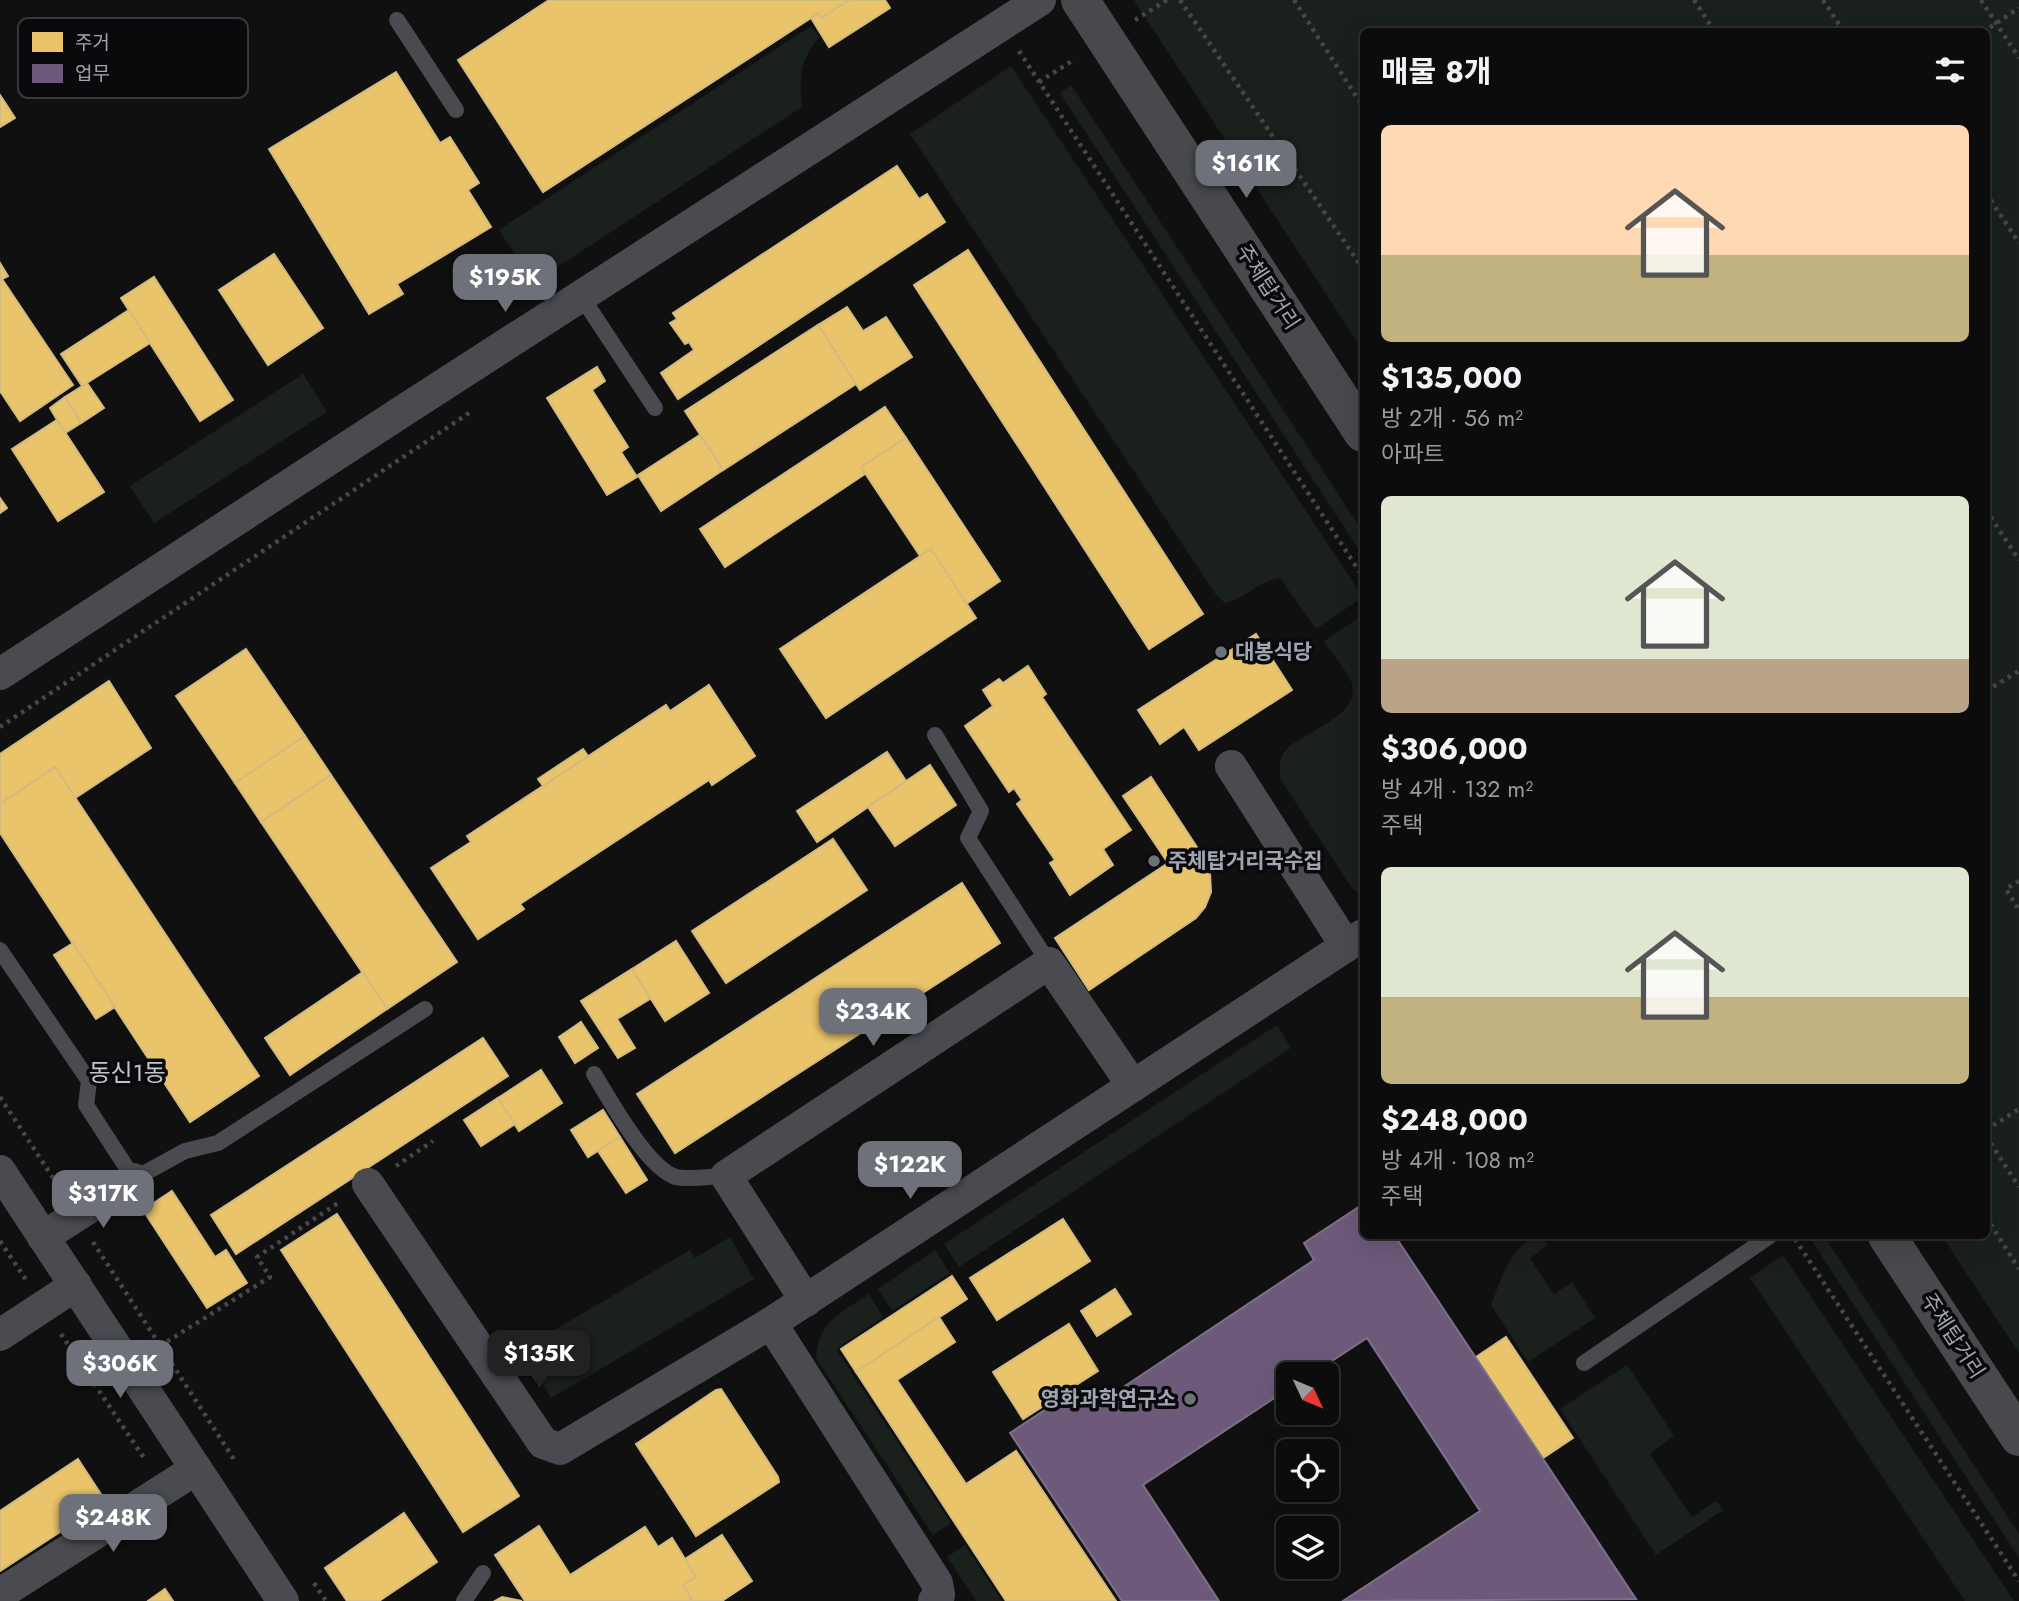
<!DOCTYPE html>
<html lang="ko">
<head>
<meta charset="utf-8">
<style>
	body { margin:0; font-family:Jost,"Noto Sans KR",sans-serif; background:#151515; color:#f1f3f6; height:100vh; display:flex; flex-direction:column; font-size:26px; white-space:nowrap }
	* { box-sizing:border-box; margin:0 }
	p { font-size:23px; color:#9a9b9d }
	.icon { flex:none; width:38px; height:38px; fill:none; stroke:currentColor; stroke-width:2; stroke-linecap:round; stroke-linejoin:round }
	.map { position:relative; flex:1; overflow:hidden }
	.panel { position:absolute; left:1360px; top:28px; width:630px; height:1211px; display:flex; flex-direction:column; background:#0c0c0c; border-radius:10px; box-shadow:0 7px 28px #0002,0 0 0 2px #2c2c2d }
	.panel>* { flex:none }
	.needle { width:46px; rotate:134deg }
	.controls { position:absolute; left:1276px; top:1362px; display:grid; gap:14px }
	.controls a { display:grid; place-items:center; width:63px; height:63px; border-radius:10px; background:#0c0c0c; box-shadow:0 7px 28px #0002,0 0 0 2px #2c2c2d; font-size:35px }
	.price { position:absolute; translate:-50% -60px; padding:0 16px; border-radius:14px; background:#6e7179; color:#fff; font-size:23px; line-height:46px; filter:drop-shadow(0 2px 4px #0008) }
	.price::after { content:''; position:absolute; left:50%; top:42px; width:21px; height:16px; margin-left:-10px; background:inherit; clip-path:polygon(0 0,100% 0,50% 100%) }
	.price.on { background:#222; color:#fff }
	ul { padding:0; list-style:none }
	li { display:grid; align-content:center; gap:14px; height:371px; padding:0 21px }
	li span { display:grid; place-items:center; height:217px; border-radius:10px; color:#555 }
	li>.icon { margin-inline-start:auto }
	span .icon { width:126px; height:126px; fill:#fffc; stroke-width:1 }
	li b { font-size:30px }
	h2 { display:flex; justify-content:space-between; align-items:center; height:84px; padding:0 21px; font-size:30px }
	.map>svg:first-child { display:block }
</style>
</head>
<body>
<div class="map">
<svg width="2019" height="1601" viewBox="0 0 2019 1601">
	<rect width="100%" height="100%" fill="#101010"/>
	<!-- green -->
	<g fill="#1a201b">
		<polygon points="1134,0 2019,0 2019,1353 1942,1236 1986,1236 1986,32 1363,32 1363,351"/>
		<path d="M 811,26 L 819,37 C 800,60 799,78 802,107 L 533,283 L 499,230 Z"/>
		<path d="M 1011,66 L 1363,597 L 1316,629 L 1280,578 C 1258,581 1246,599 1225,603 L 1216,595 L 910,134 Z"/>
		<polygon points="1071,85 1363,532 1363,556 1060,93"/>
		<polygon points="303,374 327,412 154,523 130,486"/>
		<path d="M 1363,615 L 1363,897 L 1352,888 L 1281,780 C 1279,770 1278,758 1286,750 C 1304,731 1365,715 1351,681 C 1344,667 1332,654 1324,641 Z"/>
		<polygon points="1277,1025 1291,1048 959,1267 944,1244"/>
		<path d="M 1534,1236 L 1541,1236 L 1548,1245 L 1530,1258 L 1554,1294 L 1572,1282 L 1595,1318 L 1528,1362 L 1491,1305 C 1502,1277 1508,1252 1534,1236 Z"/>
		<polygon points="1813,1236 1824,1236 2019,1534 2019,1558 1810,1238"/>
		<polygon points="730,1237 754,1279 551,1398 522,1349 690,1250 695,1258"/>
		<polygon points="935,1250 950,1273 892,1311 878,1289"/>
		<polygon points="1783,1255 2014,1601 1965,1601 1750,1278"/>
		<path d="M 869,1294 L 883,1317 L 836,1349 L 951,1523 L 933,1535 L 816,1358 C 818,1321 841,1313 869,1294 Z"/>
		<polygon points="1627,1365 1674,1436 1650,1454 1692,1517 1716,1501 1723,1510 1656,1555 1560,1409"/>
		<polygon points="965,1545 1002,1601 976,1601 947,1557"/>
	</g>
	<!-- homes -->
	<g fill="#e9c46a" stroke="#d3bb80" stroke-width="2">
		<polygon points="549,0 849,0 822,18 818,13 811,18 543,192 458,60"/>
		<polygon points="849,0 885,0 890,8 829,47 811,18 818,13 822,18"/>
		<polygon points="396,72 440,143 450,137 479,183 468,190 491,227 397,284 403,294 369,314 269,149"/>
		<polygon points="0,95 15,118 0,127"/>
		<polygon points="897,166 919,199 927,194 945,222 678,399 661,373 694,350 689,342 685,344 670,323 677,319 673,313"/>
		<polygon points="968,250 1203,614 1149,649 914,285"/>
		<polygon points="274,254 323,328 268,365 219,290"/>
		<polygon points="0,263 8,276 2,279 73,385 20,421 0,391"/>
		<polygon points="154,277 233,400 200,421 121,298"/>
		<polygon points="847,307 863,331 886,317 912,357 860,390 818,325"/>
		<polygon points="129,310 150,343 82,386 61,354"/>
		<polygon points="818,325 856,384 723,470 685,411"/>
		<polygon points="597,367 605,381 592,390 628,447 621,452 637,477 607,495 547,398"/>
		<polygon points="87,383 104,408 81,423 65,397"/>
		<polygon points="65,397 81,423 65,433 50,408"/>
		<polygon points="885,407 906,438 861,467 865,474 725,567 700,529"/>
		<polygon points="57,420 104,492 58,521 12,449"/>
		<polygon points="700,435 723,470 661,511 638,475"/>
		<polygon points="906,438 1000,581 966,604 931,549 920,556 861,467"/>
		<polygon points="0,498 7,508 0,513"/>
		<polygon points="931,549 976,618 826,718 780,649"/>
		<polygon points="1256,634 1292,690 1199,750 1184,727 1160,744 1138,710"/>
		<polygon points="246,649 305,736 235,783 176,696"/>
		<polygon points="1028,666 1046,694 1042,697 1131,830 1103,849 1113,865 1070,895 1050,863 1055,860 1017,804 1022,800 1014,788 1009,792 965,726 993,706 983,690 999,679 1003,683"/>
		<polygon points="109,681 151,748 75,798 55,767 0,804 0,754"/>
		<polygon points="709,685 755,756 712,785 709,780 520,904 524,909 478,939 431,868 471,842 467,836 666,705 670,711"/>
		<polygon points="305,736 331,775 261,822 235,783"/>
		<polygon points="583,749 588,756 543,786 538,779"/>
		<polygon points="887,752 906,781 817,842 797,811"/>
		<polygon points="930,765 956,805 895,846 868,807"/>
		<polygon points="55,767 259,1076 190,1122 0,833 0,804"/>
		<polygon points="331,775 457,962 387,1009 261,822"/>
		<polygon points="1151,777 1206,861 1210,873 1211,892 1205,907 1196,918 1089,990 1055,938 1168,863 1123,796"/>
		<polygon points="833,839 867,890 726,983 692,931"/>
		<polygon points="962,883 1000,943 675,1153 637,1094"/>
		<polygon points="676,941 709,993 665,1021 632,969"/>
		<polygon points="73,943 115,1007 96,1019 54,955"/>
		<polygon points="632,969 650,999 617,1019 635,1048 618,1058 581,1001"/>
		<polygon points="363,972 387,1009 290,1075 265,1038"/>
		<polygon points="581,1022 598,1048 575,1063 559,1037"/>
		<polygon points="483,1038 508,1076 236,1254 211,1215"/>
		<polygon points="541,1070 562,1103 519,1131 498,1098"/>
		<polygon points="498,1098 515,1124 481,1146 464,1120"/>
		<polygon points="603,1110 620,1137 588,1157 571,1130"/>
		<polygon points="620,1137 647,1180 626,1193 598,1151"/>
		<polygon points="172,1191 215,1257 226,1250 247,1283 207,1308 143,1210"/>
		<polygon points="337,1214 519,1496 463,1532 281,1250"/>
		<polygon points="1063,1219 1090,1261 997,1320 970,1278"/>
		<polygon points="952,1276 967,1299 856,1372 841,1349"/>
		<polygon points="1115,1289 1131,1314 1097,1336 1081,1311"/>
		<polygon points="939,1317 955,1342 897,1380 966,1484 1016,1451 1116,1601 1006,1601 856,1372"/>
		<polygon points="1069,1324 1098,1371 1023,1419 993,1372"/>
		<polygon points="1506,1337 1573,1438 1543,1458 1476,1357"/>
		<polygon points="721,1389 778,1477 779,1482 696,1536 636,1444 716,1390"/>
		<polygon points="78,1459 106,1502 0,1571 0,1511"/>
		<polygon points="404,1513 437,1562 379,1601 347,1601 325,1568"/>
		<polygon points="539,1526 570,1575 645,1527 658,1547 672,1538 696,1577 683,1585 692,1599 689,1601 525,1601 495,1555"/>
		<polygon points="722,1535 752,1581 722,1601 689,1601 692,1599 683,1585 696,1577 685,1559"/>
		<polygon points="165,1589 173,1601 148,1601"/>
		<polygon points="502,1597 522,1601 495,1601"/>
	</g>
	<!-- offices -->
	<polygon fill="#6d597a" stroke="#7c708b" stroke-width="2" points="1363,1204 1363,1236 1395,1236 1636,1599 1343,1601 1480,1511 1367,1338 1312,1374 1288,1374 1288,1389 1143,1485 1219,1601 1122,1601 1010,1433 1078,1388 1092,1408 1314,1260 1304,1243"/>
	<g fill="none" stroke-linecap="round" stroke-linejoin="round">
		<!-- path -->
		<g stroke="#46474b" stroke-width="4.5" stroke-dasharray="3.5 5" stroke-linecap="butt">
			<polyline points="1180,0 1363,269"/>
			<polyline points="1294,0 1363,107"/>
			<polyline points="1694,0 1715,32"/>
			<polyline points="1823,0 1844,32"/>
			<polyline points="1981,0 2019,58"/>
			<polyline points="1135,20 1167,0"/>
			<polyline points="1983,32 2019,8"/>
			<polyline points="1019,51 1363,577"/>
			<polyline points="1039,82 1075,59"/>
			<polyline points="1986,193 2019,243"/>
			<polyline points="1986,510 2019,560"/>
			<polyline points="1986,691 2019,671"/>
			<polyline points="0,727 472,411"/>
			<polyline points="2019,881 2006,889 2019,910"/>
			<polyline points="0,1097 59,1187"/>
			<polyline points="1986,1130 2019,1109"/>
			<polyline points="1986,1136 2019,1187"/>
			<polyline points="396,1166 433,1141"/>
			<polyline points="1986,1217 2019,1269"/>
			<polyline points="1795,1239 2019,1581"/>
			<polyline points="0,1241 26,1280"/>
			<polyline points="93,1242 235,1461"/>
			<polyline points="61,1334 146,1461"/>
			<polyline points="160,1346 270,1277 257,1257 341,1201"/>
			<polyline points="314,1583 326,1601"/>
		</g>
		<!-- service -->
		<g stroke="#4a4b50" stroke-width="16">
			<polyline points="397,20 456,110"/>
			<polyline points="581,296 655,408"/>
			<polyline points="935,735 981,811 968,838 1049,963"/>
			<polyline points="0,950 89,1081 86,1105 134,1179 185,1151 218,1143 425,1009"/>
			<path d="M 594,1074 C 610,1100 647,1168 676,1177 C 687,1180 713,1176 726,1176"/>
			<polyline points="1584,1363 1770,1236"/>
			<polyline points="464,1601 483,1573"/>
		</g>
		<!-- minor -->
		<g stroke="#4a4b50" stroke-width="32">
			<polyline points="0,674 406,409 1040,0"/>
			<polyline points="1231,766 1346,946"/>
			<polyline points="0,1171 283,1601"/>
			<polyline points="368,1184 543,1443 560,1449 771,1323"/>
			<polyline points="43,1237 134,1179"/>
			<polyline points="806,1301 726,1176 1049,963 1133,1086"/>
			<polyline points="0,1335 76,1285"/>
			<polyline points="0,1594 196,1469"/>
			<polyline points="934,1601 939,1595 937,1583 771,1323 1363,935"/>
		</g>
		<!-- secondary -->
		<g stroke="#48494d" stroke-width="38">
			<polyline points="1080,0 1363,433"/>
			<polyline points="1887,1236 2019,1437"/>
		</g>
	</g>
	<!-- markers -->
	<g fill="#6e7179" stroke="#0a0a0c" stroke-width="2.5">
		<circle cx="1221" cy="652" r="7"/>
		<circle cx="1154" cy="861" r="7"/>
		<circle cx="1190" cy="1399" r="7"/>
	</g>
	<g text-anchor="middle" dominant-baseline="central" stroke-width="7" stroke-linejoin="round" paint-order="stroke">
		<!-- street labels -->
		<g font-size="21" fill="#a0a5b2" stroke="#0a0a0c">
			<text transform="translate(1268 287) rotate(57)">주체탑거리</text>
			<text transform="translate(1953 1336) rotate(57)">주체탑거리</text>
		</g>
		<!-- poi labels -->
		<g font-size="21" font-weight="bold" fill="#a0a5b2" stroke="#0a0a0c" text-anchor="start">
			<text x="1235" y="652">대봉식당</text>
			<text x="1168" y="861">주체탑거리국수집</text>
			<text x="1176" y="1399" text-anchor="end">영화과학연구소</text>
		</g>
		<!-- quarter labels -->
		<g font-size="24" fill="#c1c4ce" stroke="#0a0a0c">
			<text x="127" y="1072">동신1동</text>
		</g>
	</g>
	<!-- legend -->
	<rect x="18" y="18" width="230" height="80" rx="10" fill="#0a0a0c" stroke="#37383e" stroke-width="2"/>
	<rect x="32" y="32" width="31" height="20" fill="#e9c46a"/>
	<rect x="32" y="64" width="31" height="19" fill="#6d597a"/>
	<g font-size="19" fill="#a0a5b2">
		<text x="75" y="49">주거</text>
		<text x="75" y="80">업무</text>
	</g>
</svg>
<div class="controls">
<a><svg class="needle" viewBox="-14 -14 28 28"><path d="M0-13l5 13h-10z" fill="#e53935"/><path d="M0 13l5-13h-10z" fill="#9a9b9d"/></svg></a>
<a><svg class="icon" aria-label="locate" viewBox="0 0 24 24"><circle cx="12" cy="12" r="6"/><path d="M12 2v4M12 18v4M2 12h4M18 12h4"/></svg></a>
<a><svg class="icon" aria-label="layers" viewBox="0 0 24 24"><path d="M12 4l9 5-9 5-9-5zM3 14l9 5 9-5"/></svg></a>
</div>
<b class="price" style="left:1246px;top:200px">$161K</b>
<b class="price" style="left:505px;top:314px">$195K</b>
<b class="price" style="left:873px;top:1048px">$234K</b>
<b class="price" style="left:910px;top:1201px">$122K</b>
<b class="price" style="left:103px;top:1230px">$317K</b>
<b class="price on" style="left:539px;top:1390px">$135K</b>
<b class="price" style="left:120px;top:1400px">$306K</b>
<b class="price" style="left:113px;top:1554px">$248K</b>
<section class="panel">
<h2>매물 8개<svg class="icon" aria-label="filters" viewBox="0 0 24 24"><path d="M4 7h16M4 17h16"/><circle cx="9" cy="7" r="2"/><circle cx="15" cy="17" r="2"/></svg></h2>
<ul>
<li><span style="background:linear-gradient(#ffd9b3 60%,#c2b280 0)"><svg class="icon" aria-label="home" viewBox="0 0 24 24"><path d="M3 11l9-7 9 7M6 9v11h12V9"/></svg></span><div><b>$135,000</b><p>방 2개 · 56 m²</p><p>아파트</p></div></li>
<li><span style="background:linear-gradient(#dfe7d0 75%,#b9a48a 0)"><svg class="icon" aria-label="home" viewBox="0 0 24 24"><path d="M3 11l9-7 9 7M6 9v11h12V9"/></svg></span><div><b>$306,000</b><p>방 4개 · 132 m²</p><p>주택</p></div></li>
<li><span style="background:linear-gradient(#dfe7d0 60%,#c2b280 0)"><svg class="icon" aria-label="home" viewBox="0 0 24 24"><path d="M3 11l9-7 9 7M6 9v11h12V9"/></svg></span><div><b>$248,000</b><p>방 4개 · 108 m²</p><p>주택</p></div></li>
</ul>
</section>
</div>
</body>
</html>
